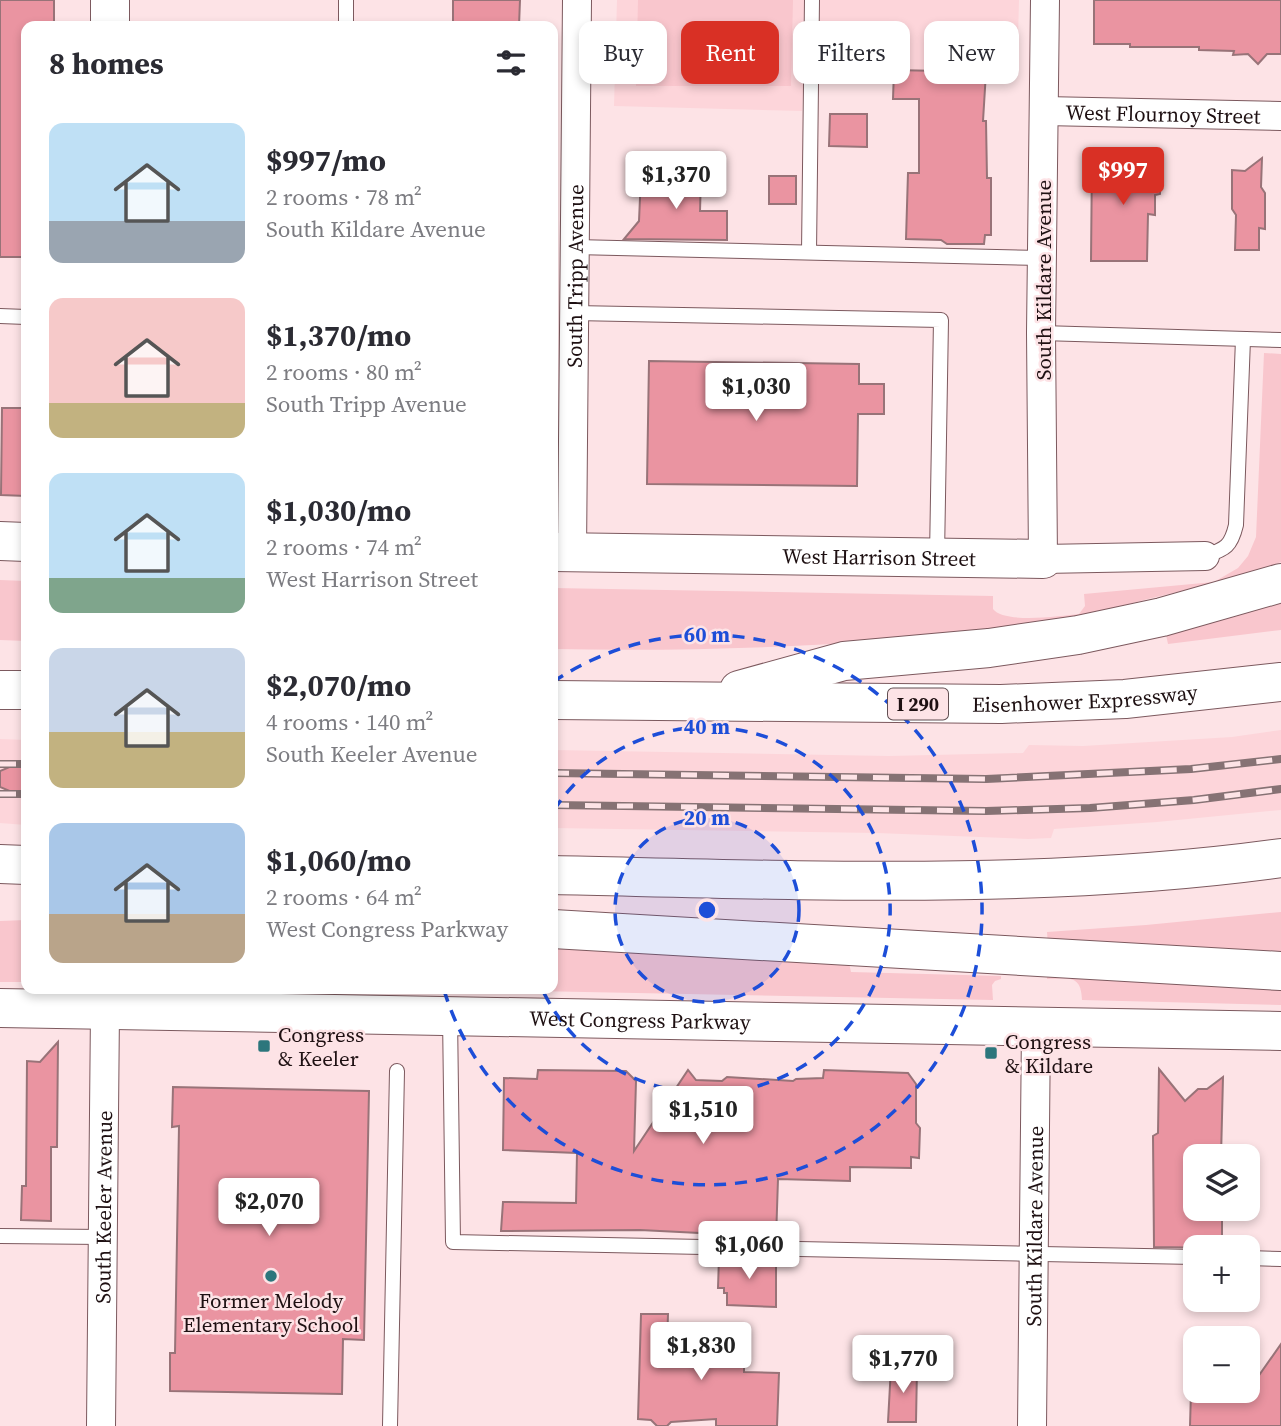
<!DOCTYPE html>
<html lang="en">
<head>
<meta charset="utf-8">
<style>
	body { margin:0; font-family:"Source Serif 4",serif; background:#f7f7f7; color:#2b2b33; height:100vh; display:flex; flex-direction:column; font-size:26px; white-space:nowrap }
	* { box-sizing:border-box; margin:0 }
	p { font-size:23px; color:#7c7c81 }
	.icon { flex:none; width:38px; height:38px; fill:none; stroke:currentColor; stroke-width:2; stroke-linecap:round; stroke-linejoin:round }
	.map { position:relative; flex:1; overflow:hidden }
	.sheet { position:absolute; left:21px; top:21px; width:537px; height:973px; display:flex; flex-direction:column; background:#fff; border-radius:14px; box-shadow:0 4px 10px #0003 }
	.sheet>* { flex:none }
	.top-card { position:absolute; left:579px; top:21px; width:597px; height:63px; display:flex; gap:14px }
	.fabs { position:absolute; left:1183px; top:1144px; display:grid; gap:14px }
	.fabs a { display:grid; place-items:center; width:77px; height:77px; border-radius:14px; background:#fff; box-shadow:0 4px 10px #0003; font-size:35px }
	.price { position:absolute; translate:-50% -60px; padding:0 16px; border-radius:7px; background:#fff; color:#222; font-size:23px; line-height:46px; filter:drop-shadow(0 2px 4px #0008) }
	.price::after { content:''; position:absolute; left:50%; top:42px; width:21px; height:16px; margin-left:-10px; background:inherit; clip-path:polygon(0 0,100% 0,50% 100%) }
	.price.current { background:#d93025; color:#fff }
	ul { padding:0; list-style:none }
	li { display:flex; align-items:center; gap:21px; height:175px; padding:0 28px }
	li span { display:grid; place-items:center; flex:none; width:196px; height:140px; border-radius:14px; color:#555 }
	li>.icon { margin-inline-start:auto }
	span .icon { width:84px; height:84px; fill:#fffc; stroke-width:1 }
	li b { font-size:30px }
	h2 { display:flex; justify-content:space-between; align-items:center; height:84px; padding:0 28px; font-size:30px }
	.tag { padding:0 24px; border-radius:14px; background:#fff; box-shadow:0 4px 10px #0003; font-size:24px; line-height:63px }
	.tag.current { background:#d93025; color:#fff }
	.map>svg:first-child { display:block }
</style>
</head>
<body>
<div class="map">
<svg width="1281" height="1426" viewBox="0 0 1281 1426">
	<rect width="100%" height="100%" fill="#fde3e6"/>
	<!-- built -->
	<g fill="#fdd5da">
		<polygon points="617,0 1019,0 1017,76 804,70 802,111 614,106"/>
		<polygon points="1281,730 1281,810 1157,822 1054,829 1051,838 1028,839 877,833 553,828 553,750 889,756 1023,753 1029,745 1083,746 1232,737"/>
		<polygon points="0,739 26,740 26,825 0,823"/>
	</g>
	<!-- green -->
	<g fill="#f9c6cd">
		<polygon points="638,0 793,0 791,86 636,86"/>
		<path d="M 1264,353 L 1281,354 L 1281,562 C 1238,578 1193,588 1148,599 C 1100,611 1052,624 1003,630 C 854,646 703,652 553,649 L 553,588 L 993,596 L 993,609 C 1004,624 1061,616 1079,614 L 1085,606 L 1084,594 L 1214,582 L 1238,568 L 1248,556 L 1256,537 Z"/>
		<polygon points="0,580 26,581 26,641 0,640"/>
		<polygon points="1281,599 1281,630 1168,644 1165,630"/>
		<polygon points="1281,912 1281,955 1048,945 1047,932 1146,925"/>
		<polygon points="26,920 26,982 0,982 0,921"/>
		<polygon points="553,944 849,963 851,972 1001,976 1001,979 995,981 992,985 993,1000 427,989 553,989"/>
		<path d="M 1047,972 L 1281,983 L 1281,1005 L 1082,1000 C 1081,974 1069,979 1047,979 Z"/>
	</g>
	<!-- building -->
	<g fill="#ea94a1" stroke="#987378" stroke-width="2">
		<polygon points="0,0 54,0 54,26 26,26 26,257 0,257"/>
		<polygon points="453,0 520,0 519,26 453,26"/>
		<polygon points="1094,0 1281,0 1281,54 1267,54 1258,64 1248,54 1233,55 1234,51 1199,50 1199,47 1130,47 1130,44 1094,44"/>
		<polygon points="894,70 986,72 983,121 986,121 987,178 991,178 991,235 985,235 984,244 947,244 941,240 906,239 908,173 919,173 919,99 893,99"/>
		<polygon points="830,114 867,114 867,147 829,146"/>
		<polygon points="1092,157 1161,159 1160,194 1155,195 1155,215 1148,214 1147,261 1091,261"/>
		<polygon points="1262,158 1261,187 1265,193 1265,229 1259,228 1259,250 1235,250 1236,215 1232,209 1232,170 1245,171"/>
		<polygon points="641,175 701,176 700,211 727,211 727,240 624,239 639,221"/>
		<rect x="769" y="176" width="27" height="28"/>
		<polygon points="649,361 859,364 859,384 884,384 884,414 858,414 857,486 647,484"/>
		<polygon points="2,408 26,408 26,496 1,495"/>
		<polygon points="26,760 26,798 0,787 0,771"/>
		<polygon points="58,1042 57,1147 51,1147 51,1221 21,1220 22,1186 26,1186 27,1061 40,1062"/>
		<polygon points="1159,1069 1185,1101 1198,1089 1207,1089 1223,1077 1221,1157 1195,1157 1195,1216 1222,1216 1222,1248 1154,1247 1153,1136 1158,1133"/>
		<polygon points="538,1070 626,1071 636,1081 634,1151 688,1070 696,1080 722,1081 727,1077 793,1081 796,1079 823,1078 824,1070 908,1073 916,1084 916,1123 920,1128 919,1158 911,1157 911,1168 850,1167 850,1181 778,1179 776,1239 719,1238 719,1234 640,1230 501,1231 503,1202 576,1203 577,1153 503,1150 504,1078 537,1079"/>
		<polygon points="173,1087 369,1091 364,1340 343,1339 342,1394 170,1391 170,1353 175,1353 179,1126 172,1127"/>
		<polygon points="719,1257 776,1258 776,1307 727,1305 727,1293 724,1293 724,1288 718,1288"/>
		<polygon points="641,1314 668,1314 667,1346 744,1345 744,1372 779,1373 777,1426 716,1426 716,1419 671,1422 667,1426 657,1426 651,1420 638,1419"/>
		<polygon points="1281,1344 1281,1426 1190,1426 1191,1391 1248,1391"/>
		<polygon points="891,1367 917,1368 916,1422 888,1422"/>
	</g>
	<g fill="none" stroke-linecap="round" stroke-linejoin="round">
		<defs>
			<g id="lane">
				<polyline points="346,26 346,0"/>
				<polyline points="575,247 1042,258"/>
				<polyline points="809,252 812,0"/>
				<polyline points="574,313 941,320 937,556"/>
				<polyline points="0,316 26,317"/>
				<polyline points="1041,333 1281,340"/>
				<path d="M 1205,556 C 1226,549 1231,546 1236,525 L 1243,339"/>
				<polyline points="450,1016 453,1242 1195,1257"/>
				<polyline points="0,1236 103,1237"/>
				<polyline points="1248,1258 1281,1259"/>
				<polyline points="390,1426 397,1071"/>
			</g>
			<g id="street">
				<polyline points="1045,0 1041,333 1043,559 1205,556"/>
				<path id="s1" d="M 1044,111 L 1281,116"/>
				<path id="s2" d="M 572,552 L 577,0"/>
				<path id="s3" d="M 101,1426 L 105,1010"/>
				<path id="s4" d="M 1032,1426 L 1036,1027"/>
			</g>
			<g id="secondary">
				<polyline points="110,26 110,0"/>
				<polyline points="0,541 26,542"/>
				<path id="s5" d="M 553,552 L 1043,559"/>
				<path id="s6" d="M 0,1008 L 1281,1031"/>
			</g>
			<g id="highway">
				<polyline points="0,690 26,690"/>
				<polyline points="739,690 844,661 989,648 1078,635 1162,617 1281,583"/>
				<path id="s7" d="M 553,700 L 1001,704 L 1125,699 L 1281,682"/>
				<polyline points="0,864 26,865"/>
				<path d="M 553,875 C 792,880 1044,891 1281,858"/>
				<polyline points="553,929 1281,971"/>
			</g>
		</defs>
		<!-- lane casing -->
		<use href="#lane" stroke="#7c595e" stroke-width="16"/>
		<!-- street casing -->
		<use href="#street" stroke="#7c595e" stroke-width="30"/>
		<!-- secondary casing -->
		<use href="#secondary" stroke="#7c595e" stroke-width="40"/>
		<!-- highway casing -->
		<use href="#highway" stroke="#7c595e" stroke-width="40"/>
		<!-- lane -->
		<use href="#lane" stroke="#fff" stroke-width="14"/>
		<!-- street -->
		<use href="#street" stroke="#fff" stroke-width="28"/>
		<!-- secondary -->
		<use href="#secondary" stroke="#fff" stroke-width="38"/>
		<!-- highway -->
		<use href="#highway" stroke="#fff" stroke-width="38"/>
		<defs>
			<g id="rail">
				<polyline points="0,764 26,764"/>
				<polyline points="553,773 986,779 1191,769 1281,759"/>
				<polyline points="0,794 26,794"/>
				<polyline points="553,805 986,811 1090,808 1194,800 1281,789"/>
			</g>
		</defs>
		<!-- rail casing -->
		<use href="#rail" stroke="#867274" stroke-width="8"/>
		<!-- rail -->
		<use href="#rail" stroke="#fde3e6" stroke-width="5" stroke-dasharray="16" stroke-linecap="butt"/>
	</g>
	<!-- distance rings -->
	<circle cx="707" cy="910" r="92" fill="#1d4ed8" fill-opacity=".12"/>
	<g fill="none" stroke="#1d4ed8" stroke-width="3.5" stroke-dasharray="12 9">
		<circle cx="707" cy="910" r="92"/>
		<path d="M554 810A183 183 0 1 1 542 989"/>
		<path d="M553 682A275 275 0 1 1 444 990"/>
	</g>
	<!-- markers -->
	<g fill="#2c767c" stroke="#fde3e6" stroke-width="2.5">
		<rect x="257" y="1039" width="14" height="14" rx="3.5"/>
		<rect x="984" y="1046" width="14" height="14" rx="3.5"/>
		<circle cx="271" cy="1276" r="7"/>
	</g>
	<g text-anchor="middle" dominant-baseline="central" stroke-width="5" stroke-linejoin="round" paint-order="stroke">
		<!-- shield labels -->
		<rect fill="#fde3e6" stroke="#614f52" stroke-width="2" x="888" y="688.5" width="60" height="31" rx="5"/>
		<g font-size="19" font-weight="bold" fill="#1e1012">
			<text x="918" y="704">I 290</text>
		</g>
		<!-- street labels -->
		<g font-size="21" fill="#1e1012" stroke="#fde3e6">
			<text stroke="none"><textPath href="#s1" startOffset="119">West Flournoy Street</textPath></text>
			<text stroke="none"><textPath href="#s2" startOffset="276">South Tripp Avenue</textPath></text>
			<text transform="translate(1043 280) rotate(-90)">South Kildare Avenue</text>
			<text stroke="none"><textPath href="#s5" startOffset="326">West Harrison Street</textPath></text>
			<text stroke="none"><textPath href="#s7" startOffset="532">Eisenhower Expressway</textPath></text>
			<text stroke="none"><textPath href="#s6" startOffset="640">West Congress Parkway</textPath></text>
			<text stroke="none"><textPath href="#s3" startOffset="219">South Keeler Avenue</textPath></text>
			<text stroke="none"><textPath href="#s4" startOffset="200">South Kildare Avenue</textPath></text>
		</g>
		<!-- poi labels -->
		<g font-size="21" fill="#1e1012" stroke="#fde3e6" text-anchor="start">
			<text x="278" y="1034">Congress<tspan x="278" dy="24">&amp; Keeler</tspan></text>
			<text x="1005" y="1041">Congress<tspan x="1005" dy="24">&amp; Kildare</tspan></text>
			<text x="271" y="1300" text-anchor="middle">Former Melody<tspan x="271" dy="24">Elementary School</tspan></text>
		</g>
	</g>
	<circle cx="707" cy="910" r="10" fill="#1d4ed8" stroke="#fde3e6" stroke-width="3.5"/>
	<g font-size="21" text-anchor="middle" font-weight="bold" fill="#1d4ed8" stroke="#fde3e6" stroke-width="5" stroke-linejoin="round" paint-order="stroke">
		<text x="707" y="642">60 m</text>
		<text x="707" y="734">40 m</text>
		<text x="707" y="825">20 m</text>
	</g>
</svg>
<div class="fabs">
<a><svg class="icon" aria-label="layers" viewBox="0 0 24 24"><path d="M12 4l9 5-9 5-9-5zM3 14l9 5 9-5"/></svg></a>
<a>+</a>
<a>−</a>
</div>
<b class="price current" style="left:1123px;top:207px">$997</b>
<b class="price" style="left:676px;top:211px">$1,370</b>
<b class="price" style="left:756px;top:423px">$1,030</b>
<b class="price" style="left:703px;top:1146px">$1,510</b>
<b class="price" style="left:269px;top:1238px">$2,070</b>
<b class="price" style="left:749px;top:1281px">$1,060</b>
<b class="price" style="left:701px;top:1382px">$1,830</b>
<b class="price" style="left:903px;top:1395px">$1,770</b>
<div class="top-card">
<a class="tag">Buy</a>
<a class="tag current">Rent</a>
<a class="tag">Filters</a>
<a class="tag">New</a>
</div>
<section class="sheet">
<h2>8 homes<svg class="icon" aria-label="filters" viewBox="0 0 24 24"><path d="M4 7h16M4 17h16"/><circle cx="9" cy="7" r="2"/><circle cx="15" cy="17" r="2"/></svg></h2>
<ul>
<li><span style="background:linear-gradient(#bfe0f5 70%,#9aa5b1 0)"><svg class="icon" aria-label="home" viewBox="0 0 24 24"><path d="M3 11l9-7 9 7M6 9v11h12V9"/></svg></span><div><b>$997/mo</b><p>2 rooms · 78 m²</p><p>South Kildare Avenue</p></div></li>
<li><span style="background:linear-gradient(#f6c9c9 75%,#c2b280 0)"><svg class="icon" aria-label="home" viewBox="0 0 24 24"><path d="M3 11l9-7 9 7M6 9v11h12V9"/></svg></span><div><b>$1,370/mo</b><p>2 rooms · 80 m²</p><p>South Tripp Avenue</p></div></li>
<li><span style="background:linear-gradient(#bfe0f5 75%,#7fa58c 0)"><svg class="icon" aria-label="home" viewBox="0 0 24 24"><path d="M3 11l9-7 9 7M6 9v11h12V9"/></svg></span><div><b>$1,030/mo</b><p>2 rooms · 74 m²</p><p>West Harrison Street</p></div></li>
<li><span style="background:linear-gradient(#c9d6e8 60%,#c2b280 0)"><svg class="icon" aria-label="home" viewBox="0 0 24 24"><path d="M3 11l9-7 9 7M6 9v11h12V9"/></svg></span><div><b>$2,070/mo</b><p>4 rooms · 140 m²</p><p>South Keeler Avenue</p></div></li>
<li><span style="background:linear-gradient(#a9c7e8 65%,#b9a48a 0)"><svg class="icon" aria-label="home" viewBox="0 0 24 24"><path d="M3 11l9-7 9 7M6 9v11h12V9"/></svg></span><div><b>$1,060/mo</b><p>2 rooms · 64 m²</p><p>West Congress Parkway</p></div></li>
</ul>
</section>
</div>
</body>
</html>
